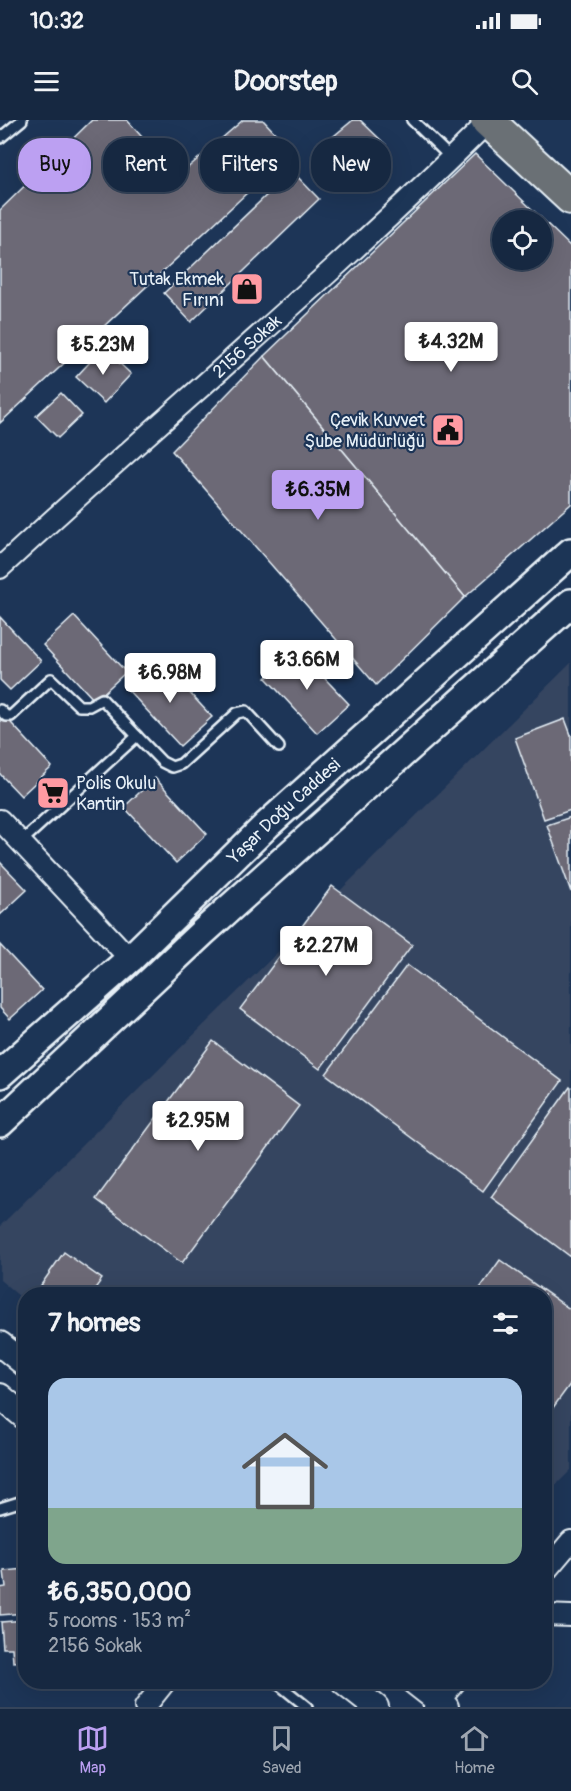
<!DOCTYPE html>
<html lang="en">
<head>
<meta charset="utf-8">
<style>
	body { margin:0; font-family:Pangolin,sans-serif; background:#1f3048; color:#f1f3f6; height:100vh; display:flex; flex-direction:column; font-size:22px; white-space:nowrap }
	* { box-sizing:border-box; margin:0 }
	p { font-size:20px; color:#9ea6b1 }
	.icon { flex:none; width:33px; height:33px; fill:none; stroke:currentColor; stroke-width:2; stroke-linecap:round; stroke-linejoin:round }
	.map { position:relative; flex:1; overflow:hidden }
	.sheet { position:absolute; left:18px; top:1167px; width:534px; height:402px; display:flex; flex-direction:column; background:#162841; border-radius:24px; box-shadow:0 6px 24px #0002,0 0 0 2px #35445a }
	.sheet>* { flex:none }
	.guide { position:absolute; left:18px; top:18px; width:536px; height:54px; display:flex; gap:12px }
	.tools { position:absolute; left:492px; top:90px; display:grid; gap:12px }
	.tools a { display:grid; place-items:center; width:60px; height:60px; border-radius:50%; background:#162841; box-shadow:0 6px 24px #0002,0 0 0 2px #35445a; font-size:30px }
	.price { position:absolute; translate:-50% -51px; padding:0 14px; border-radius:6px; background:#fff; color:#222; font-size:20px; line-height:39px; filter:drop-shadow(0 2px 3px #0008) }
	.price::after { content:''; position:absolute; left:50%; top:36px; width:18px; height:14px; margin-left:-9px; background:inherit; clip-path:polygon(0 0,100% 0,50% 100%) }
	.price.active { background:#bca0f2; color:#111 }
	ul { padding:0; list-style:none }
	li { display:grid; align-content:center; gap:12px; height:318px; padding:0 30px }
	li+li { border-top:2px solid #35445a }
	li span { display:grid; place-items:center; height:186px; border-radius:18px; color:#555 }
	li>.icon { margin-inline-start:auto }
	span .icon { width:108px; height:108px; fill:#fffc; stroke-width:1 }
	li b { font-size:26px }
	h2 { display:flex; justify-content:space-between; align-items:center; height:72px; padding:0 30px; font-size:26px }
	.tag { padding:0 21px; border-radius:24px; background:#162841; box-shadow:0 6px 24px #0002,0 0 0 2px #35445a; font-size:21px; line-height:54px }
	.tag.active { background:#bca0f2; color:#111 }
	.status { display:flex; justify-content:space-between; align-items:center; height:42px; padding:0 30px; background:#162841; direction:ltr }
	.status svg { height:16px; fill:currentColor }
	header { display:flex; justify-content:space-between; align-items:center; height:78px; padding:0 30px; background:#162841; font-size:27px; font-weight:800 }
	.dock { display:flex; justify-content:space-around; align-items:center; height:84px; border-top:2px solid #35445a; background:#162841; font-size:16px; color:#9ea6b1 }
	.dock a { display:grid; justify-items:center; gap:3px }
	.dock .active { color:#bca0f2 }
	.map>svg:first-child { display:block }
</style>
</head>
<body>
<div class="status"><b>10:32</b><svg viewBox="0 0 49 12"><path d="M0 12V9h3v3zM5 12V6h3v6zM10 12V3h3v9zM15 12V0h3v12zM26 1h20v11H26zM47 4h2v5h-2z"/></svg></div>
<header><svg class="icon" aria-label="menu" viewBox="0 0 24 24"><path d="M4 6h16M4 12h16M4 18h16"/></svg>Doorstep<svg class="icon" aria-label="search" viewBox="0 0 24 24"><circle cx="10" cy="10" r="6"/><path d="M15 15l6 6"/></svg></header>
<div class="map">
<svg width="571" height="1587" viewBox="0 0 571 1587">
	<rect width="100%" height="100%" fill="#1d3557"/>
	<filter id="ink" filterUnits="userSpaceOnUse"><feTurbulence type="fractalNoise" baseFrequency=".0167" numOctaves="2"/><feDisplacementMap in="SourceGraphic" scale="12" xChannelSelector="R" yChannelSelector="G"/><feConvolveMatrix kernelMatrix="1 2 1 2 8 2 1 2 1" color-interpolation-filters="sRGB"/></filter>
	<g filter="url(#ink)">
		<!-- built -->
		<polygon fill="#354560" points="571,543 571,1350 545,1376 544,1174 26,1174 25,1181 0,1160 0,1106"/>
		<!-- building -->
		<g fill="#6c6976" stroke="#e8f1f8" stroke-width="1.5" fill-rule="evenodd">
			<polygon points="92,0 127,0 177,57 243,0 263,0 292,31 0,303 0,90"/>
			<polygon points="353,0 360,0 386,25 351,52 323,25"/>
			<path d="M 475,34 L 571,127 L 571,384 L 465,477 L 264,236 ZM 502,100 L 542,100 L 542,140 L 502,140 Z"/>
			<polygon points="292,51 319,79 191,202 164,173"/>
			<polygon points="103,228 131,254 104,283 76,257"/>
			<polygon points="264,236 465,477 376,565 172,331"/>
			<polygon points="61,273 82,295 58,318 36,296"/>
			<polygon points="74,496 126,552 95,581 43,525"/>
			<polygon points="0,497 41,541 10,570 0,560"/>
			<polygon points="297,529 349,584 317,613 266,558"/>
			<polygon points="160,541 212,597 180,626 128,570"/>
			<polygon points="0,591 52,647 21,676 0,654"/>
			<polygon points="565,599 571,615 571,690 544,699 515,618"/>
			<polygon points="155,658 207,714 176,743 124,687"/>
			<polygon points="571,697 571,772 547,705"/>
			<polygon points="0,742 27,770 0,795"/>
			<polygon points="332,766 412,825 320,949 240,889"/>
			<polygon points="0,825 42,870 10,899 0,888"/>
			<polygon points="407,845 562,961 483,1071 326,954"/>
			<polygon points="213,921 299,986 182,1143 96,1079"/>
			<polygon points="570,967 571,968 571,1137 491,1077"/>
			<polygon points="64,1132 102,1159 91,1174 55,1174 41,1165"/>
			<polygon points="500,1140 571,1190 571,1263 544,1300 544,1174 476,1174"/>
			<polygon points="26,1449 26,1493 0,1495 0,1468 6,1467 4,1451"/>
			<polygon points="26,1500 26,1541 13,1542 12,1528 3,1528 1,1502"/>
		</g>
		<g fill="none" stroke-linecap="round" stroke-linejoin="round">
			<defs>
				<g id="service">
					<polyline points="412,0 451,38"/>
					<polyline points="0,18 22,0"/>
					<polyline points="0,590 6,596 11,596 51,559 79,586 89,586 102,579 137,616"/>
					<polyline points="21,722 137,616 162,642 172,647 181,644 237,593 246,591 279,627"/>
					<polyline points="0,1388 26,1380"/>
					<polyline points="276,1562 307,1587"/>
				</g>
				<g id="minor">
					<path id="s1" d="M 0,448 C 162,298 332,157 489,1"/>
					<polyline points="0,700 130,839"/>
					<polyline points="544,1453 571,1421"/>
					<polyline points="544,1495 571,1496"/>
					<polyline points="145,1587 165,1562"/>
					<polyline points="434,1587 455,1562"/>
				</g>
				<g id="tertiary">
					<polyline points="0,1224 26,1245"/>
					<polyline points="0,1276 26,1298"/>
					<polyline points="344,1562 376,1587"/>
					<polyline points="414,1562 446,1587"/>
				</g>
				<g id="secondary">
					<path id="s2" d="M 0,954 L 130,839 L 267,705 L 571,432"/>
					<polyline points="0,1003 203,812 571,483"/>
				</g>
				<polyline id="trunk" points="487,0 571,78"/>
			</defs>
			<!-- service casing -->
			<use href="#service" stroke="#e8f1f8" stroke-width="14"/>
			<!-- minor casing -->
			<use href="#minor" stroke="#e8f1f8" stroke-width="24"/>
			<!-- tertiary casing -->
			<use href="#tertiary" stroke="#e8f1f8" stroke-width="28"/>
			<!-- secondary casing -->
			<use href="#secondary" stroke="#e8f1f8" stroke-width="32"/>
			<!-- trunk casing -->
			<use href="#trunk" stroke="#e8f1f8" stroke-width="36"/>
			<!-- service -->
			<use href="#service" stroke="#1d3557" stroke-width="9"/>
			<!-- minor -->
			<use href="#minor" stroke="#1d3557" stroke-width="20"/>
			<!-- tertiary -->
			<use href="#tertiary" stroke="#1d3557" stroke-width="24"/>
			<!-- secondary -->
			<use href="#secondary" stroke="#1d3557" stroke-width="27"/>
			<!-- trunk -->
			<use href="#trunk" stroke="#6a7074" stroke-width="32"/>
		</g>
	</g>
	<!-- icons -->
	<defs>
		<symbol id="shop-square" viewBox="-11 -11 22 22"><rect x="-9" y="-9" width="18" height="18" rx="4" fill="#ff9aa2" stroke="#1d3557"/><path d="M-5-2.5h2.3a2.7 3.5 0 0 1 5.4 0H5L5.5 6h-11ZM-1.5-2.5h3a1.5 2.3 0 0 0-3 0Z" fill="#111"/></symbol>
		<symbol id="civic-square" viewBox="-11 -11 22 22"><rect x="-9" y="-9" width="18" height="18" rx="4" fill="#ff9aa2" stroke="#1d3557"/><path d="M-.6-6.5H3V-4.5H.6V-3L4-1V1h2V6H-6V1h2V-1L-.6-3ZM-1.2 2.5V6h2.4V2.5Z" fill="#111"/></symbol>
		<symbol id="supermarket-square" viewBox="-11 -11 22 22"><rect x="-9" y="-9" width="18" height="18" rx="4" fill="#ff9aa2" stroke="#1d3557"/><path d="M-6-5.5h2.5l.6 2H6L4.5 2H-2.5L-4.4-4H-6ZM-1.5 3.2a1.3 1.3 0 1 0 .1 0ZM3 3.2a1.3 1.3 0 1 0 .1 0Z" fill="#111"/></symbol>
	</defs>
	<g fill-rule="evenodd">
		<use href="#shop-square" x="228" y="150" width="38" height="38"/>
		<use href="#civic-square" x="429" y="291" width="38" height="38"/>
		<use href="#supermarket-square" x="34" y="654" width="38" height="38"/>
	</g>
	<g text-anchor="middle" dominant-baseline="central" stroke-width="4.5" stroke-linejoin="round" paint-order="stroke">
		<!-- poi labels -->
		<g font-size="18" fill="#e8f1f8" stroke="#1d3557" text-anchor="end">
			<text x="224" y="159">Tutak Ekmek<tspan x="224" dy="21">Fırını</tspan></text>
			<text x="425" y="300">Çevik Kuvvet<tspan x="425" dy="21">Şube Müdürlüğü</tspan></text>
			<text x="76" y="663" text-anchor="start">Polis Okulu<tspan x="76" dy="21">Kantin</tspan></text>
		</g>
		<!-- street labels -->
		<g font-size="18" fill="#e8f1f8" stroke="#1d3557">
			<text stroke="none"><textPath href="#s1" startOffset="332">2156 Sokak</textPath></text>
			<text stroke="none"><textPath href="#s2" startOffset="387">Yaşar Doğu Caddesi</textPath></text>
		</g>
	</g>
</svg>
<div class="tools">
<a><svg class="icon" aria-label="locate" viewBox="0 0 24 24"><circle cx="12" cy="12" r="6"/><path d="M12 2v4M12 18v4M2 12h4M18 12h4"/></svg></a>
</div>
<b class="price" style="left:451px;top:253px">₺4.32M</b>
<b class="price" style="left:103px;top:256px">₺5.23M</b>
<b class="price active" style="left:318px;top:401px">₺6.35M</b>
<b class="price" style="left:307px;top:571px">₺3.66M</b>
<b class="price" style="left:170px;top:584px">₺6.98M</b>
<b class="price" style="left:326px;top:857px">₺2.27M</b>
<b class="price" style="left:198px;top:1032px">₺2.95M</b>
<div class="guide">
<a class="tag active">Buy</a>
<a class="tag">Rent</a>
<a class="tag">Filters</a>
<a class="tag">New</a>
</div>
<section class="sheet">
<h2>7 homes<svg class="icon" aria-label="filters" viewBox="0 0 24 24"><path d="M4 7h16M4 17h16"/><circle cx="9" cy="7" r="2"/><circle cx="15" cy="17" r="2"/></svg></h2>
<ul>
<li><span style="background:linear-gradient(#a9c7e8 70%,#7fa58c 0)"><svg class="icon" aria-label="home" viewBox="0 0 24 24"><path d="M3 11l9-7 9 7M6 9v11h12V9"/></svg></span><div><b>₺6,350,000</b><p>5 rooms · 153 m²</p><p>2156 Sokak</p></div></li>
</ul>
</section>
</div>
<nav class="dock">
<a class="active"><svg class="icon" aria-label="map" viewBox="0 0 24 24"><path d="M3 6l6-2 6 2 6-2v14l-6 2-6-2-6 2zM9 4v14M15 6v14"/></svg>Map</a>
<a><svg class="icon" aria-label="saved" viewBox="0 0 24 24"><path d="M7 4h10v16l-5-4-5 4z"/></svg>Saved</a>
<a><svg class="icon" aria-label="home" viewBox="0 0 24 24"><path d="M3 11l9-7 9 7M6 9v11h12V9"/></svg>Home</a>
</nav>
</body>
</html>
